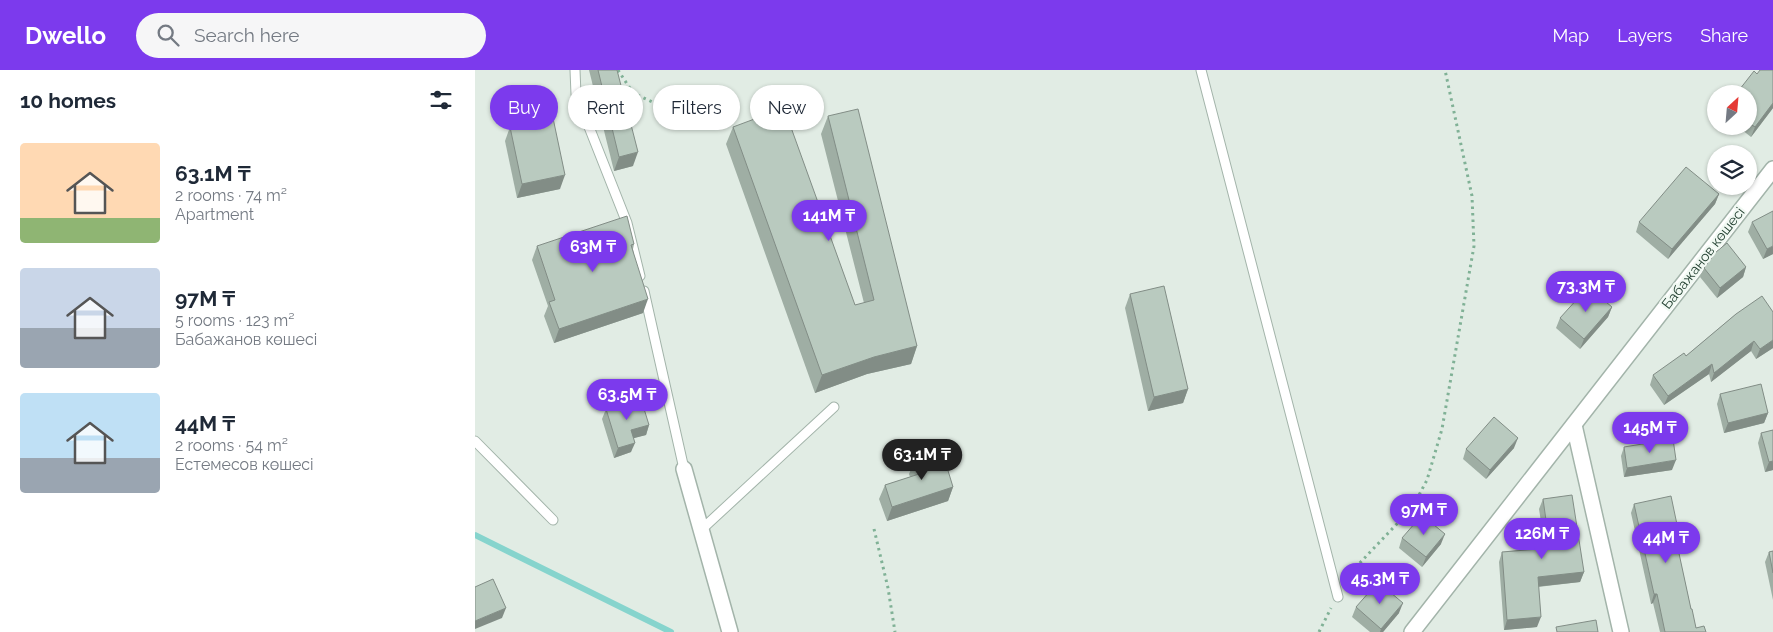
<!DOCTYPE html>
<html lang="en">
<head>
<meta charset="utf-8">
<style>
	body { margin:0; font-family:Raleway,sans-serif; background:#f6f6f7; color:#1f2937; height:100vh; display:flex; flex-direction:column; font-size:19px; white-space:nowrap }
	* { box-sizing:border-box; margin:0 }
	p { font-size:16px; color:#747a83 }
	.icon { flex:none; width:28px; height:28px; fill:none; stroke:currentColor; stroke-width:2; stroke-linecap:round; stroke-linejoin:round }
	.map { position:relative; flex:1; overflow:hidden }
	.details { display:flex; flex-direction:column; background:#fff; width:475px }
	.details>* { flex:none }
	.banner { position:absolute; left:15px; top:15px; width:475px; height:45px; display:flex; gap:10px }
	.needle { width:32px; rotate:26deg }
	.controls { position:absolute; left:1232px; top:15px; display:grid; gap:10px }
	.controls a { display:grid; place-items:center; width:50px; height:50px; border-radius:50%; background:#fff; box-shadow:0 1px 4px #0004; font-size:25px }
	.price { position:absolute; translate:-50% -42px; padding:0 11px; border-radius:18px; background:#7c3aed; color:#fff; font-size:16px; line-height:32px; filter:drop-shadow(0 1px 2px #0008) }
	.price::after { content:''; position:absolute; left:50%; top:30px; width:15px; height:11px; margin-left:-8px; background:inherit; clip-path:polygon(0 0,100% 0,50% 100%) }
	.price.selected { background:#222; color:#fff }
	ul { padding:0; list-style:none }
	li { display:flex; align-items:center; gap:15px; height:125px; padding:0 20px }
	li span { display:grid; place-items:center; flex:none; width:140px; height:100px; border-radius:5px; color:#555 }
	li>.icon { margin-inline-start:auto }
	span .icon { width:60px; height:60px; fill:#fffc; stroke-width:1 }
	li b { font-size:21px }
	h2 { display:flex; justify-content:space-between; align-items:center; height:60px; padding:0 20px; font-size:21px }
	.chip { padding:0 18px; border-radius:22px; background:#fff; box-shadow:0 1px 4px #0004; font-size:18px; line-height:45px }
	.chip.selected { background:#7c3aed; color:#fff }
	header { display:flex; align-items:center; gap:30px; box-sizing:border-box; height:70px; padding:0 25px; background:#7c3aed; color:#fff }
	header strong { font-size:24px }
	nav { display:flex; gap:28px; margin-inline-start:auto; font-size:18px }
	.search { width:350px; height:45px; background:#f6f6f7; display:flex; align-items:center; gap:12px; box-sizing:border-box; padding:0 18px; border-radius:28px; color:#747a83; font-size:19px }
	main { display:flex; flex:1; min-height:0 }
	.map>svg:first-child { display:block }
</style>
</head>
<body>
<header>
<strong>Dwello</strong>
<div class="search"><svg class="icon" aria-label="search" viewBox="0 0 24 24"><circle cx="10" cy="10" r="6"/><path d="M15 15l6 6"/></svg>Search here</div>
<nav><a>Map</a><a>Layers</a><a>Share</a></nav>
</header>
<main>
<section class="details">
<h2>10 homes<svg class="icon" aria-label="filters" viewBox="0 0 24 24"><path d="M4 7h16M4 17h16"/><circle cx="9" cy="7" r="2"/><circle cx="15" cy="17" r="2"/></svg></h2>
<ul>
<li><span style="background:linear-gradient(#ffd9b3 75%,#8fb573 0)"><svg class="icon" aria-label="home" viewBox="0 0 24 24"><path d="M3 11l9-7 9 7M6 9v11h12V9"/></svg></span><div><b>63.1M ₸</b><p>2 rooms · 74 m²</p><p>Apartment</p></div></li>
<li><span style="background:linear-gradient(#c9d6e8 60%,#9aa5b1 0)"><svg class="icon" aria-label="home" viewBox="0 0 24 24"><path d="M3 11l9-7 9 7M6 9v11h12V9"/></svg></span><div><b>97M ₸</b><p>5 rooms · 123 m²</p><p>Бабажанов көшесі</p></div></li>
<li><span style="background:linear-gradient(#bfe0f5 65%,#9aa5b1 0)"><svg class="icon" aria-label="home" viewBox="0 0 24 24"><path d="M3 11l9-7 9 7M6 9v11h12V9"/></svg></span><div><b>44M ₸</b><p>2 rooms · 54 m²</p><p>Естемесов көшесі</p></div></li>
</ul>
</section>
<div class="map">
<svg width="1298" height="562" viewBox="0 0 1298 562">
	<rect width="100%" height="100%" fill="#e1ece4"/>
	<g fill="none" stroke-linecap="round" stroke-linejoin="round">
		<!-- stream -->
		<polyline stroke="#86d4cd" stroke-width="6" points="0,465 196,562"/>
		<defs>
			<g id="lane">
				<polyline points="100,0 101,24 152,153 165,206"/>
				<polyline points="726,0 863,527"/>
				<polyline points="169,221 209,399"/>
				<polyline points="0,371 78,450"/>
				<polyline points="226,460 359,337"/>
			</g>
			<g id="street">
				<polyline points="1099,355 1146,562"/>
				<polyline points="209,399 255,562"/>
				<polyline points="937,562 1298,99"/>
			</g>
		</defs>
		<!-- lane casing -->
		<use href="#lane" stroke="#a3b4aa" stroke-width="11"/>
		<!-- street casing -->
		<use href="#street" stroke="#a3b4aa" stroke-width="18"/>
		<!-- path -->
		<g stroke="#80b196" stroke-width="3" stroke-dasharray="2.5 4" stroke-linecap="butt">
			<polyline points="143,0 158,23 195,40"/>
			<polyline points="399,459 413,518 420,562"/>
			<polyline points="874,509 880,498 937,438 952,410 967,359 999,176 997,126 970,0"/>
			<polyline points="844,562 856,538"/>
		</g>
		<!-- lane -->
		<use href="#lane" stroke="#fff" stroke-width="9"/>
		<!-- street -->
		<use href="#street" stroke="#fff" stroke-width="15"/>
	</g>
	<!-- wall -->
	<g fill="#9faea4">
		<polygon points="114,0 142,0 158,96 139,101"/>
		<polygon points="1282,4 1298,38 1276,67 1262,56 1274,56 1274,24"/>
		<polygon points="353,46 442,276 436,294 392,304 340,323 251,74 258,57 380,235 389,233 346,64"/>
		<polygon points="35,57 85,119 42,128 30,71"/>
		<polygon points="1244,124 1240,134 1193,189 1161,162 1164,152"/>
		<polygon points="1277,152 1298,184 1288,189 1273,162"/>
		<polygon points="159,174 158,179 168,243 79,273 69,246 73,236 57,190 62,176"/>
		<polygon points="1271,197 1268,207 1242,228 1225,207 1229,198"/>
		<polygon points="655,224 713,319 708,333 673,341 650,238"/>
		<polygon points="1137,237 1133,247 1105,279 1081,258 1085,248"/>
		<polygon points="1261,244 1298,278 1281,289 1276,281 1236,312 1234,304 1189,335 1175,315 1178,305 1211,286"/>
		<polygon points="1245,324 1293,343 1289,353 1249,363 1242,334"/>
		<polygon points="131,339 174,355 171,365 158,368 156,382 139,388 127,349"/>
		<polygon points="1298,360 1298,400 1290,402 1283,373 1286,363"/>
		<polygon points="1149,377 1197,400 1149,407 1146,386"/>
		<polygon points="1039,378 1011,409 988,389 991,379"/>
		<polygon points="440,390 478,417 473,431 412,451 404,429 410,415 435,407 434,404"/>
		<polygon points="1068,429 1109,502 1105,512 1063,517 1062,557 1029,560 1024,492 1027,482 1070,478 1064,439"/>
		<polygon points="1159,434 1204,464 1201,471 1216,539 1221,558 1231,562 1185,562 1178,533 1176,534 1156,443"/>
		<polygon points="927,468 966,474 947,497 924,478"/>
		<polygon points="1298,481 1298,530 1290,492 1294,482"/>
		<polygon points="881,537 924,543 908,562 895,562 877,547"/>
	</g>
	<!-- shaded-wall -->
	<g fill="#828d86">
		<polygon points="1298,33 1298,38 1276,67 1280,57"/>
		<polygon points="163,82 158,96 139,101 144,87"/>
		<polygon points="90,105 85,119 42,128 47,114"/>
		<polygon points="1244,124 1240,134 1193,189 1197,179"/>
		<polygon points="1298,176 1298,184 1288,189 1292,179"/>
		<polygon points="1271,197 1268,207 1242,228 1245,218"/>
		<polygon points="173,229 168,243 79,273 84,259"/>
		<polygon points="1137,237 1133,247 1105,279 1109,269"/>
		<polygon points="1298,270 1298,278 1281,289 1285,279"/>
		<polygon points="1279,271 1276,281 1236,312 1239,303"/>
		<polygon points="442,276 436,294 392,304 340,323 347,305 399,287"/>
		<polygon points="1237,294 1234,304 1189,335 1193,326"/>
		<polygon points="713,319 708,333 673,341 679,327"/>
		<polygon points="1293,343 1289,353 1249,363 1253,353"/>
		<polygon points="174,355 171,365 152,370 156,360"/>
		<polygon points="1043,368 1039,378 1011,409 1015,400"/>
		<polygon points="160,373 156,382 139,388 143,378"/>
		<polygon points="1201,390 1197,400 1149,407 1152,398"/>
		<polygon points="1298,391 1298,400 1290,402 1294,392"/>
		<polygon points="478,417 473,431 412,451 417,437"/>
		<polygon points="970,464 966,474 947,497 951,487"/>
		<polygon points="1204,464 1200,474 1200,465"/>
		<polygon points="1109,502 1105,512 1059,517 1063,507"/>
		<polygon points="1179,524 1182,524 1178,533 1176,534"/>
		<polygon points="928,533 924,543 908,562 905,562 906,559"/>
		<polygon points="31,538 27,548 0,559 0,551"/>
		<polygon points="1066,547 1062,557 1029,560 1032,550"/>
	</g>
	<!-- building -->
	<g fill="#b9cabf" stroke="#828d86">
		<polygon points="123,0 142,0 163,82 144,87"/>
		<polygon points="1285,0 1298,0 1298,33 1280,57 1274,53 1274,24 1261,24 1279,1 1282,4"/>
		<polygon points="309,38 380,235 399,230 353,46 383,39 442,276 399,287 347,305 258,57"/>
		<polygon points="78,48 90,105 47,114 35,57"/>
		<polygon points="1211,97 1244,124 1197,179 1164,152"/>
		<polygon points="1298,141 1298,176 1292,179 1277,152"/>
		<polygon points="152,146 159,174 156,175 173,229 84,259 74,232 80,230 62,176"/>
		<polygon points="1252,173 1271,197 1245,218 1229,198 1241,182"/>
		<polygon points="689,216 713,319 679,327 655,224"/>
		<polygon points="1113,217 1137,237 1109,269 1085,248"/>
		<polygon points="1287,226 1298,242 1298,270 1285,279 1279,271 1239,303 1237,294 1193,326 1178,305 1209,283 1211,286 1261,244"/>
		<polygon points="1286,314 1293,343 1253,353 1245,324"/>
		<polygon points="166,329 174,355 156,360 160,373 143,378 131,339"/>
		<polygon points="1019,347 1043,368 1015,400 991,379"/>
		<polygon points="1298,360 1298,391 1294,392 1286,363"/>
		<polygon points="1198,369 1201,390 1152,398 1149,377"/>
		<polygon points="467,381 478,417 417,437 410,415 444,404 440,390"/>
		<polygon points="1097,425 1109,502 1063,507 1066,547 1032,550 1027,482 1075,478 1068,429"/>
		<polygon points="1196,426 1204,464 1200,465 1216,539 1217,539 1221,558 1229,556 1231,562 1190,562 1182,524 1179,524 1159,434"/>
		<polygon points="947,445 970,464 951,487 927,468"/>
		<polygon points="1298,481 1298,503 1294,482"/>
		<polygon points="18,509 31,538 0,551 0,517"/>
		<polygon points="903,512 928,533 906,559 881,537"/>
		<polygon points="1121,550 1123,562 1082,562 1081,557"/>
	</g>
	<g text-anchor="middle" dominant-baseline="central" stroke-width="4.5" stroke-linejoin="round" paint-order="stroke">
		<!-- street labels -->
		<g font-size="14" fill="#203e2f" stroke="#f1f9f3">
			<text transform="translate(1228 188) rotate(-52)">Бабажанов көшесі</text>
		</g>
	</g>
</svg>
<div class="controls">
<a><svg class="needle" viewBox="-14 -14 28 28"><path d="M0-13l5 13h-10z" fill="#e53935"/><path d="M0 13l5-13h-10z" fill="#747a83"/></svg></a>
<a><svg class="icon" aria-label="layers" viewBox="0 0 24 24"><path d="M12 4l9 5-9 5-9-5zM3 14l9 5 9-5"/></svg></a>
</div>
<b class="price" style="left:354px;top:172px">141M ₸</b>
<b class="price" style="left:118px;top:203px">63M ₸</b>
<b class="price" style="left:1111px;top:243px">73.3M ₸</b>
<b class="price" style="left:152px;top:351px">63.5M ₸</b>
<b class="price" style="left:1175px;top:384px">145M ₸</b>
<b class="price selected" style="left:447px;top:411px">63.1M ₸</b>
<b class="price" style="left:949px;top:466px">97M ₸</b>
<b class="price" style="left:1067px;top:490px">126M ₸</b>
<b class="price" style="left:1191px;top:494px">44M ₸</b>
<b class="price" style="left:905px;top:535px">45.3M ₸</b>
<div class="banner">
<a class="chip selected">Buy</a>
<a class="chip">Rent</a>
<a class="chip">Filters</a>
<a class="chip">New</a>
</div>
</div>
</main>
</body>
</html>
